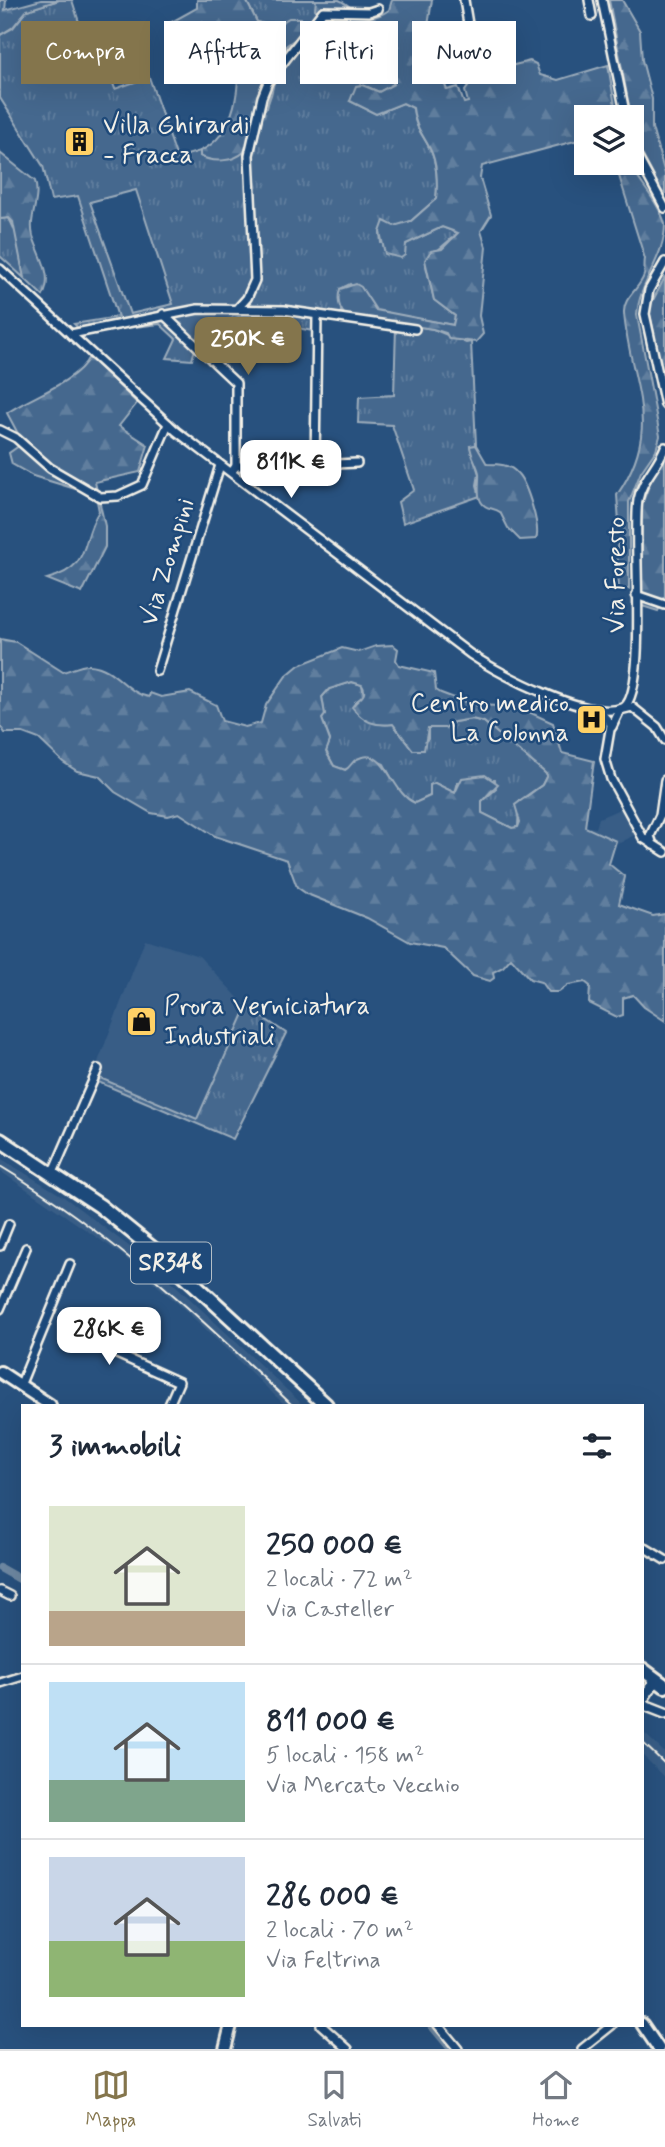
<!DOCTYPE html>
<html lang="it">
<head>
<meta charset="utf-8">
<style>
	body { margin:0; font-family:Mynerve,sans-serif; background:#f2f2f3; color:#1f2937; height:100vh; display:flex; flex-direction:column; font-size:26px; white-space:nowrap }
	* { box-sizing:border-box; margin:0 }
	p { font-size:23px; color:#747a83 }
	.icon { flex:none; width:38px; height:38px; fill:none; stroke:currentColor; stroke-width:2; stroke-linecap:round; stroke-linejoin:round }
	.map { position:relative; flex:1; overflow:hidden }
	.details { position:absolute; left:21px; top:1404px; width:623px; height:623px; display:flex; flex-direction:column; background:#fff; border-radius:0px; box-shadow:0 7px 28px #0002 }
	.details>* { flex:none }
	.top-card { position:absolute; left:21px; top:21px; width:623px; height:63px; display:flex; gap:14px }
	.tools { position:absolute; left:574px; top:105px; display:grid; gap:14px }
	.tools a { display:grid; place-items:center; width:70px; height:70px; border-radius:0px; background:#fff; box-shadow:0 7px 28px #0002; font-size:35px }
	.price { position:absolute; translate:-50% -60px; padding:0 16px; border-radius:14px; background:#fff; color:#222; font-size:23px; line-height:46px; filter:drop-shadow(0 2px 4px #0008) }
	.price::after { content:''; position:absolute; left:50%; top:42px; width:21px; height:16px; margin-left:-10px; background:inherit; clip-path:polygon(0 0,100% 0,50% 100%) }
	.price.selected { background:#84754c; color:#fff }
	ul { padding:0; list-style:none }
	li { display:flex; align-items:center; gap:21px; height:175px; padding:0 28px }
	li+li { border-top:2px solid #e0e1e3 }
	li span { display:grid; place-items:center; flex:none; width:196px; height:140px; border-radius:0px; color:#555 }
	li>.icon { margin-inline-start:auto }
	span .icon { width:84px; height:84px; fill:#fffc; stroke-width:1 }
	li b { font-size:30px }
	h2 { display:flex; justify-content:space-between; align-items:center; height:84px; padding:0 28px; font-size:30px }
	.pill { padding:0 24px; border-radius:0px; background:#fff; box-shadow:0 7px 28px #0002; font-size:24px; line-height:63px }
	.pill.selected { background:#84754c; color:#fff }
	.dock { display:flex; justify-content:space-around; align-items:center; height:98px; border-top:2px solid #e0e1e3; background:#fff; font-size:19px; color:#747a83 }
	.dock a { display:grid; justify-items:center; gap:4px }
	.dock .selected { color:#84754c }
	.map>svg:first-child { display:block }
</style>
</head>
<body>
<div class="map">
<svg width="665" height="2049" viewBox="0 0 665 2049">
	<defs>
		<pattern id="grass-tufts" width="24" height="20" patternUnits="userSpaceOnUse" patternTransform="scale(1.75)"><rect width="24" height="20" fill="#45688e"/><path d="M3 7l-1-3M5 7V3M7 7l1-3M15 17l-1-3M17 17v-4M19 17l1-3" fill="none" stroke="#607e9e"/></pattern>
		<pattern id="forest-firs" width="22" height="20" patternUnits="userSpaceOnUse" patternTransform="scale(1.75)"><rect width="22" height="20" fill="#45688e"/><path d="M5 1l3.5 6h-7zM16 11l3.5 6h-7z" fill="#607e9e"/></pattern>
	</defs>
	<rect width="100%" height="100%" fill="#28517e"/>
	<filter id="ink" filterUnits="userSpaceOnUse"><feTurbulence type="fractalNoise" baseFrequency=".0143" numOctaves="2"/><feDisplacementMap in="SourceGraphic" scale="14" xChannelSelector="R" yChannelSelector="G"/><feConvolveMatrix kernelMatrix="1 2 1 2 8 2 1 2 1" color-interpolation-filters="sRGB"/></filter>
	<g filter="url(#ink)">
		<!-- built -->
		<g fill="#375d86">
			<polygon points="622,808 636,834 620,843 588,833 589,827 596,828 599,818"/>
			<polygon points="145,939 199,956 247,1007 197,1119 93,1075"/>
			<polygon points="0,1158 64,1197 155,1266 303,1405 285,1405 183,1308 121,1254 0,1171"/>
			<polygon points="642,1731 665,1753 665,1777 642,1755"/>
		</g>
		<!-- grass -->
		<g fill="url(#grass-tufts)" stroke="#9cacbb" stroke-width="2" fill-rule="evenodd">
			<path d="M 59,0 L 72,0 L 84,38 L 67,45 L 81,81 L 109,72 L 115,89 L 149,77 L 177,158 L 200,151 L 200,156 C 216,163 229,158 244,152 L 262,110 L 267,108 C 268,101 271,97 272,91 C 278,70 270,52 295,42 L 280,25 L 274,28 L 257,22 L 246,0 L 316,0 L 329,33 L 329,61 L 342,57 L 349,36 L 360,34 L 394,84 L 379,92 L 368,87 L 350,101 L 376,114 L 403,103 L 413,108 C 415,129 422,133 430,149 C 437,162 438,184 436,199 L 411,221 L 380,232 L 381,243 L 406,244 L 442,227 L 458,233 L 437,251 L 426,266 L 434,300 L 455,316 L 453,325 L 376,311 L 350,284 L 340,289 L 341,311 L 345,315 L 315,312 L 313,331 L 239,317 L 201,326 L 192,360 L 167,358 L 176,339 L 160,324 L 83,333 L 74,324 L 118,317 L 78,196 L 51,200 L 43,166 L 0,98 L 0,35 L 13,28 L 27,10 ZM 136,190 L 173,304 L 130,314 L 90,202 Z"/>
			<polygon points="9,218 16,233 24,278 0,256 0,219"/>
			<polygon points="414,326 433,329 466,343 471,342 476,445 470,446 479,474 477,485 480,496 403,523 398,502 414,490 392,425 358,423 359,397 394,395 396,327"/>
			<path d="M 352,682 L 362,685 L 364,696 L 355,702 L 355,711 C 368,722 376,726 393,724 L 413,750 L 428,739 L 428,728 L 445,727 L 454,722 L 472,719 L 484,722 L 543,771 L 547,775 L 542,785 L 519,801 L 518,827 L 512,828 L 482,813 L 482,801 L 496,789 L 495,780 L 458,782 L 455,793 L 435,783 L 430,785 L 430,796 L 415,803 L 400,794 L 384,764 L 369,757 L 345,770 L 334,766 L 326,751 L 330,740 L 322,719 L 325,715 L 322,697 L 329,689 Z"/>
			<polygon points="247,1007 286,1033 233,1139 91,1079 93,1075 197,1119"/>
		</g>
		<!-- forest -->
		<g fill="url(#forest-firs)" stroke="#9cacbb" stroke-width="2" fill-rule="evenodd">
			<polygon points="0,0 6,0 5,10 41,0 59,0 27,10 13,27 0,35"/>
			<path d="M 197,0 L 246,0 L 257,22 L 274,27 L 289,18 L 301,18 L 305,30 C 298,39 287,43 279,52 C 277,54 268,101 267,108 L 262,111 L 244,152 C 233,162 213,163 200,156 L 200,151 C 235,136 244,81 234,48 L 202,22 L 168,24 L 197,8 Z"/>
			<path d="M 316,0 C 321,0 334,0 339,0 C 357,8 363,28 389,10 L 392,0 L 432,0 L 426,39 L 447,90 L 458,87 L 464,103 L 468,102 L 465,91 C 476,71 509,67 530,61 L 536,64 L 540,75 L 558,80 L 608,65 L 617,117 L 586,117 L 586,138 L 482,166 L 480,178 L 491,215 L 481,231 L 486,247 L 479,316 L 483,334 L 476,342 L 449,339 L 446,333 L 433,329 L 345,315 C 338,307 337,299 340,289 L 356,284 L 361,287 L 376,310 L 453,325 L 455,316 L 434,300 L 425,260 L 431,251 L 442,249 L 458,233 L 442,227 L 406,244 L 405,255 L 401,258 L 385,254 L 380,232 L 384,221 L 394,226 L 411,221 L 436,199 C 438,184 437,162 430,149 C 422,132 416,130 413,108 L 403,103 L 376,114 L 350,101 L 356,86 L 362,85 L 379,92 L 394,84 L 360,34 L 349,36 L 339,62 L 329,61 C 326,42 333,23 315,9 Z"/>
			<polygon points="609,0 622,0 640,31 642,60 652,99 652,128 665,174 665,197 636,143"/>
			<path d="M 0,153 L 35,181 C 41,200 28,217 33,236 C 39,256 54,275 43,296 L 24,278 L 13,222 L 9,218 L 0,219 Z"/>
			<path d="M 615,163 L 629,163 C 639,183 659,202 665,224 C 665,258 639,282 637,315 L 660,436 L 656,450 L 641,472 L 629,502 L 629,589 L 619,591 L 617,547 L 620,535 L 617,495 C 665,424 630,386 624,313 C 623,297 640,289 644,275 C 645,271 644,263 645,259 Z"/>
			<polygon points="665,277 665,388 650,314 650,306"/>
			<path d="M 89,357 L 137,403 L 119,426 L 148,445 L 140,472 L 95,482 L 105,526 L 105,547 L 82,593 L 47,579 C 94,566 79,542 99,511 L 97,501 L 82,491 L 33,476 L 12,464 L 9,453 L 23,443 L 7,413 C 28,398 77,382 89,357 Z"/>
			<path d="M 476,445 L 487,464 C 498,464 510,464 518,474 C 527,484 541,528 536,539 L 520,540 L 508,528 L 500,512 C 495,508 489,509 485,506 C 475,500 480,481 479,473 C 477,464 471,456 470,446 Z"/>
			<polygon points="665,460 665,596 658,611 642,606 642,504 652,478"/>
			<path d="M 0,639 L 16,642 L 63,672 C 71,670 82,664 90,665 C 116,667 125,693 149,697 L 150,693 L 161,697 L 190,692 L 216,705 L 222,721 L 245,727 L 261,723 L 266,705 L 286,676 L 299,665 L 342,648 L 359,652 L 376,646 L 393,645 L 398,649 L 396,660 L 399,665 L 434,673 L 436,690 L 441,693 L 473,705 L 501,706 L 505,701 L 553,723 L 562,753 L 594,761 L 585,827 L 616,841 L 609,864 L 625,877 L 619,904 L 653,916 L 665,914 L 665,1021 L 644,1007 L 633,995 L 623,998 L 623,1015 L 617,1017 L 589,1003 L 590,986 L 585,982 L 568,985 L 559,992 L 548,992 L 541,982 L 530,979 L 511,958 L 503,967 L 493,972 L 494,978 L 490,981 L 473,976 L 443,948 L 410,942 L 367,918 L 307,894 L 297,887 L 287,860 L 215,836 L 179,813 L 168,816 L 151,813 L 115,792 L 99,776 L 77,771 L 63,762 L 39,739 L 23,733 L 5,733 L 0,726 ZM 352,682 L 362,685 C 369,696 358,698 352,707 C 364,723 375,726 393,724 L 413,750 L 424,750 L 428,728 L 445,728 L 454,722 L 472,719 L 484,722 L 543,771 L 547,775 L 542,785 L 515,805 L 520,822 L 518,827 L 512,828 L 482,813 L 482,801 L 498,784 L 485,775 L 462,778 L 455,793 L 435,783 L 430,785 L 430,796 L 415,803 C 391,794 386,744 357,759 C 351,762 351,767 345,770 L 334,766 L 326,752 L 330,741 L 322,719 L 325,715 L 322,697 L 329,689 Z"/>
		</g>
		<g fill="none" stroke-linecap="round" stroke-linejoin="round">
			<!-- canal -->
			<g stroke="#6e88a2" stroke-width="8">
				<polyline points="0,1568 23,1581"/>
				<polyline points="431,2025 451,2049"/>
			</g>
			<defs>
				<g id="minor">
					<polyline points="464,0 472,48"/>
					<polyline points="589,0 592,16"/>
					<polyline points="602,0 626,117"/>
					<polyline points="632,147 665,208"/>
					<polyline points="665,262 649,290 645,314 665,405"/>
					<path d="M 0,269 L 176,431 L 470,654 C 500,674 589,721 622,708"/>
					<polyline points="238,308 247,298 255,280 249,155 262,97 268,82 323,11 369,12 378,9"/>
					<polyline points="163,314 236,383 236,466 233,470"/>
					<polyline points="71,334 198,309 284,310 415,329"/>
					<polyline points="0,430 16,438 50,468 100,497 118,496 142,485 168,424"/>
					<polyline points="315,465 357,463"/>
					<polyline points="236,466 315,465 317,315"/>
					<polyline points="636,595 665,605"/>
					<polyline points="157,671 220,465"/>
					<path d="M 624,707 C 648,690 632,537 638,500 C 642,479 658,466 665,447"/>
					<polyline points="602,714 611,724 605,759 611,779 643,838 665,852"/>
					<polyline points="612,727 620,710 632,707 657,727 665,740"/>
					<polyline points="653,845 650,836 660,815 665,780"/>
					<polyline points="52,1175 98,1069"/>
					<polyline points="0,1246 9,1224"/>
					<polyline points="0,1309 26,1248"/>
					<polyline points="122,1314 108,1350 179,1382 169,1405"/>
					<polyline points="20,1386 70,1264"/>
					<polyline points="642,1546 665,1560"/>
					<polyline points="0,1591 10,1596"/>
					<polyline points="0,1683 23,1676"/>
					<polyline points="321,2025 348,2049"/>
					<polyline points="438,2025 458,2049"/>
					<polyline points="582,2049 612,2025"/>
				</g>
				<g id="tertiary">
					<polyline points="642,1701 656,1679"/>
					<polyline points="642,1704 665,1713"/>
				</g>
				<g id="secondary">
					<polyline points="0,1372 50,1405"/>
					<polyline points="642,2024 659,2049"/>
					<polyline points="225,2049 231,2025"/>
				</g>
				<g id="primary">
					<polyline points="0,1140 100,1206 179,1270 326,1405"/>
					<polyline points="642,1669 665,1686"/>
				</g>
			</defs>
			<!-- minor casing -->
			<use href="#minor" stroke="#f4f1e8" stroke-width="12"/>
			<!-- tertiary casing -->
			<use href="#tertiary" stroke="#f4f1e8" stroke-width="14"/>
			<!-- secondary casing -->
			<use href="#secondary" stroke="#f4f1e8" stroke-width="16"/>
			<!-- primary casing -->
			<use href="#primary" stroke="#f4f1e8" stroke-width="18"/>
			<!-- minor -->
			<use href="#minor" stroke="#1f4a7a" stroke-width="7"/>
			<!-- tertiary -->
			<use href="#tertiary" stroke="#1f4a7a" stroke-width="9"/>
			<!-- secondary -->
			<use href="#secondary" stroke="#1f4a7a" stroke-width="10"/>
			<!-- primary -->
			<use href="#primary" stroke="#1f4a7a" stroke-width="12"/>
			<!-- rail -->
			<g stroke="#f4f1e8" stroke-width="2">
				<path d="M 0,1166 C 110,1232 200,1317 292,1405"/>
				<polyline points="642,1742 665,1764"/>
			</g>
		</g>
	</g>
	<!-- icons -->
	<defs>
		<symbol id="building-square" viewBox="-11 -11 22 22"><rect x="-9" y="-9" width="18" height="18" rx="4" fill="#ffd166" stroke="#1f4a7a"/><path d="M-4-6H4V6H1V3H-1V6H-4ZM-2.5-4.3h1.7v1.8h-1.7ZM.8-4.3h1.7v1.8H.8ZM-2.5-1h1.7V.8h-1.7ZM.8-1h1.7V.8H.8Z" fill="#111"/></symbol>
		<symbol id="hospital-square" viewBox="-11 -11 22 22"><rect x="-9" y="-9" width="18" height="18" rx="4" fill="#ffd166" stroke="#1f4a7a"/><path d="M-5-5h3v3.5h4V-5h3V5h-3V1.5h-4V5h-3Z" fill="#111"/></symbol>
		<symbol id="shop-square" viewBox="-11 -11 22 22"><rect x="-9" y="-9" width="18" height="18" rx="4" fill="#ffd166" stroke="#1f4a7a"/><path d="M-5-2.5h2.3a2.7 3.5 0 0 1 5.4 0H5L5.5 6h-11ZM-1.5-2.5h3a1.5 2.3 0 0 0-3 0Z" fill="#111"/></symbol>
	</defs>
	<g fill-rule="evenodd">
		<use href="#building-square" x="62" y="124" width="35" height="35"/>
		<use href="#hospital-square" x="574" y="702" width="35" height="35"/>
		<use href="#shop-square" x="124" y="1004" width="35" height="35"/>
	</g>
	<g text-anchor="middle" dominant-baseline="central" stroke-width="5" stroke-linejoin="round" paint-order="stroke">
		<!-- shield labels -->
		<rect fill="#1f4a7a" stroke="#b4bfc7" stroke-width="2" x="131" y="1242.5" width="80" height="41" rx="5"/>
		<g font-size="24" font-weight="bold" fill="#f4f1e8">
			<text x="171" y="1263">SR348</text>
		</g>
		<!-- poi labels -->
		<g font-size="26" fill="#f4f1e8" stroke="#1f4a7a" text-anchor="start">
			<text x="103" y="126">Villa Ghirardi<tspan x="103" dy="30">- Fracca</tspan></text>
			<text x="569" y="704" text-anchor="end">Centro medico<tspan x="569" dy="30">La Colonna</tspan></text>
			<text x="164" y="1007">Prora Verniciatura<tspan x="164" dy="30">Industriali</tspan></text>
		</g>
		<!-- street labels -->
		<g font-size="26" fill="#f4f1e8" stroke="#1f4a7a">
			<text transform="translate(168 562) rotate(-73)">Via Zompini</text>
			<text transform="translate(617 575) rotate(-90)">Via Foresto</text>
		</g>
	</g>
</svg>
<div class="tools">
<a><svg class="icon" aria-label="layers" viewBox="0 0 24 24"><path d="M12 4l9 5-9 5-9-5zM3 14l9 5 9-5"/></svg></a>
</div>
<b class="price selected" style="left:248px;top:377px">250K €</b>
<b class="price" style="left:291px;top:500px">811K €</b>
<b class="price" style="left:109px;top:1367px">286K €</b>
<div class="top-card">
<a class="pill selected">Compra</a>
<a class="pill">Affitta</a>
<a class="pill">Filtri</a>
<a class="pill">Nuovo</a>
</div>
<section class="details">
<h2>3 immobili<svg class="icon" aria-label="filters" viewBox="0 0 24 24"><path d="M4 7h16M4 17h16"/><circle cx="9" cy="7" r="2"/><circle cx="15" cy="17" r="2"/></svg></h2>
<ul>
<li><span style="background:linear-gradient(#dfe7d0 75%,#b9a48a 0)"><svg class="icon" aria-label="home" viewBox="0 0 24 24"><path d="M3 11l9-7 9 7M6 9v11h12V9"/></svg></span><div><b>250 000 €</b><p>2 locali · 72 m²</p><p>Via Casteller</p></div></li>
<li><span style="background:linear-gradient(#bfe0f5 70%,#7fa58c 0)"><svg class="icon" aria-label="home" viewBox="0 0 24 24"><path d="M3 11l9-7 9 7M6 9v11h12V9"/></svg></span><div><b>811 000 €</b><p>5 locali · 158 m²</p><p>Via Mercato Vecchio</p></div></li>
<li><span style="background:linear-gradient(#c9d6e8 60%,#8fb573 0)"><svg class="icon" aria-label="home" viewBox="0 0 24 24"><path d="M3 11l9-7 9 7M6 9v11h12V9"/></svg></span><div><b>286 000 €</b><p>2 locali · 70 m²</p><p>Via Feltrina</p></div></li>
</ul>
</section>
</div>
<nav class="dock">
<a class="selected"><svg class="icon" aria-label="map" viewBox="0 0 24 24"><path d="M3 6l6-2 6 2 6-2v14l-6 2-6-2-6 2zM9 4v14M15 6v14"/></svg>Mappa</a>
<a><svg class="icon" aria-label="saved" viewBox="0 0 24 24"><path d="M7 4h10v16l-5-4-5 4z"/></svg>Salvati</a>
<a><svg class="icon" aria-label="home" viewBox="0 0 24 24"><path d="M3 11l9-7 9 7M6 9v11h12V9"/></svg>Home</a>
</nav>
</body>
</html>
